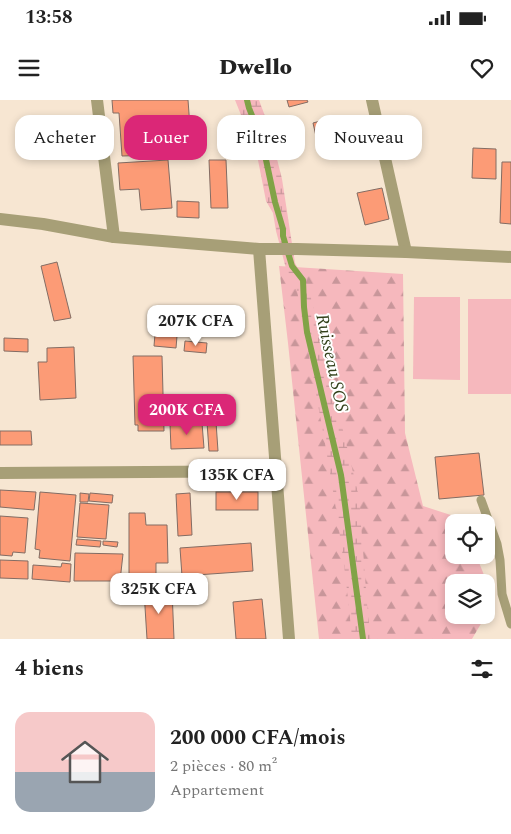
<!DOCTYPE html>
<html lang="fr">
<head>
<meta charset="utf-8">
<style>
	body { margin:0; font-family:Spectral,serif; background:#f6f6f6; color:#222; height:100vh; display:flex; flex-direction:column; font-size:19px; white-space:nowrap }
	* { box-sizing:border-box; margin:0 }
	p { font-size:16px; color:#767676 }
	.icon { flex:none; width:28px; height:28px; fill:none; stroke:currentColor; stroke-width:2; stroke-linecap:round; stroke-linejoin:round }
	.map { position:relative; height:539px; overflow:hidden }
	.sheet { display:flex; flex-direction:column; background:#fff; flex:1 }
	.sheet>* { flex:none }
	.guide { position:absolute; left:15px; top:15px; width:481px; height:45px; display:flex; gap:10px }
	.fabs { position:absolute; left:445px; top:414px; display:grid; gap:10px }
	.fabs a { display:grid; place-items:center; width:50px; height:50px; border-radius:10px; background:#fff; box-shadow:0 2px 8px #0003; font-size:25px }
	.price { position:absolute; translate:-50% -42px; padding:0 11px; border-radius:10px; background:#fff; color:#222; font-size:16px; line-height:32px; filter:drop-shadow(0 1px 2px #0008) }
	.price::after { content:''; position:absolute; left:50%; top:30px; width:15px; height:11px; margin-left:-8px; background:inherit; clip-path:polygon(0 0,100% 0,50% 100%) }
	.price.current { background:#db2777; color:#fff }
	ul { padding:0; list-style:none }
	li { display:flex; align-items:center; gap:15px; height:125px; padding:0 15px }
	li+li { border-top:1px solid #e0e0e0 }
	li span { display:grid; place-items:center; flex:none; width:140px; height:100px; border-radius:15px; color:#555 }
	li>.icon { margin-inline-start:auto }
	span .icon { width:60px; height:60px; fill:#fffc; stroke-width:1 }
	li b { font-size:21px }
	h2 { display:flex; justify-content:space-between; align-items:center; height:60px; padding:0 15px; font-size:21px }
	.tag { padding:0 18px; border-radius:15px; background:#fff; box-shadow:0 2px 8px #0003; font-size:18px; line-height:45px }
	.tag.current { background:#db2777; color:#fff }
	.status { display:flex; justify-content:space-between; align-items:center; height:35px; padding:0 25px; background:#fff; direction:ltr }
	.status svg { height:14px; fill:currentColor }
	header { display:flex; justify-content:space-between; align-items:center; height:65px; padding:0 15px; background:#fff; font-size:22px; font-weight:800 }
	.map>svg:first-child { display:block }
</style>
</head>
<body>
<div class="status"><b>13:58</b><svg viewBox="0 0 49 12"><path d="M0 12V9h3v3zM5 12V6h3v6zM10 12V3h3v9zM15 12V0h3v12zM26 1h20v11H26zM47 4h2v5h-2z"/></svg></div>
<header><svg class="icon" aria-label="menu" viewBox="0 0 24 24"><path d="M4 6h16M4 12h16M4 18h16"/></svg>Dwello<svg class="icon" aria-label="heart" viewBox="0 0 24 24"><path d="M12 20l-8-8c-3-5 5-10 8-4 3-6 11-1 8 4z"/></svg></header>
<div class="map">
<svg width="511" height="539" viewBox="0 0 511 539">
	<defs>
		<pattern id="forest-firs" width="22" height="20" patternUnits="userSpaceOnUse" patternTransform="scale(1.25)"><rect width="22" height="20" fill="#f6b8bd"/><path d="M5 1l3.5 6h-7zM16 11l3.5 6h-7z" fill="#c8969a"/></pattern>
		<pattern id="wetland-marsh" width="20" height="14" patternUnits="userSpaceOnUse" patternTransform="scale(1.25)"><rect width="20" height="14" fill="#f6b8bd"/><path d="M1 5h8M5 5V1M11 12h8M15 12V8" fill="none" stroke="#c8969a"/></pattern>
	</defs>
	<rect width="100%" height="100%" fill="#f7e6d2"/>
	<!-- green -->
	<g fill="#f6b8bd">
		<polygon points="414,197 460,197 460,280 413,279"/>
		<rect x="468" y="199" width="43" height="95"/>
	</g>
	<!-- forest -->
	<polygon fill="url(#forest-firs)" points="279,166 403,174 405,333 423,406 463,419 464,422 454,422 454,455 476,455 494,500 486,514 486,482 454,482 454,515 486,515 472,539 319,539 288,243"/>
	<!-- wetland -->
	<path fill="url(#wetland-marsh)" d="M 235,0 L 259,0 L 269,27 L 282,79 L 295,163 L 309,189 L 359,397 L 368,516 L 371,539 L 352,539 C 342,420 317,302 296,185 L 288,176 L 276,131 L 273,113 L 266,101 L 257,55 Z"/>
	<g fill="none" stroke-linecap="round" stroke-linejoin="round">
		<!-- stream -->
		<polyline stroke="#81a347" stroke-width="6" points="247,0 249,8 262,41 275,102 283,129 283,136 292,166 303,180 304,207 307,232 341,375 363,539"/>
	</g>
	<!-- building -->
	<g fill="#fc9b76" stroke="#836c63">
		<polygon points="112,0 188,0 192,54 122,56 119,13 113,13"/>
		<polygon points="287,0 307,0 308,2 289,7"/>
		<polygon points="324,20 330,43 318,45 313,23"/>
		<polygon points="473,48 496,49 496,79 472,78"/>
		<polygon points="168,60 172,108 141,110 139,89 120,90 118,63"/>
		<polygon points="209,60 226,60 228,108 211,108"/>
		<polygon points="502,62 511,62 511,124 500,123"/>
		<polygon points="382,88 389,119 365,125 357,93"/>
		<polygon points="177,101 199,102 199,118 177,117"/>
		<polygon points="57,162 71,218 54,221 41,166"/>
		<polygon points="155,234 177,236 176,248 154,246"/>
		<polygon points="4,238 28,239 28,252 4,251"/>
		<polygon points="185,241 207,243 206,253 184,251"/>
		<polygon points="74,247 76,298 40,300 38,262 47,262 47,248"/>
		<polygon points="133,256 162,256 164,331 138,331 138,325 135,325"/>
		<polygon points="198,296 199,306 166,308 166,298"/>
		<polygon points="207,322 216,322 218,351 209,351"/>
		<polygon points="202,323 204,348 171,349 170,324"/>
		<polygon points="0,331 31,331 32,345 0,345"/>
		<polygon points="479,353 484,395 439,399 435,357"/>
		<polygon points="0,390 36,392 34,410 0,407"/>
		<polygon points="40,392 76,395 70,461 39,458 40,450 35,449"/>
		<rect x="216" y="392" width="42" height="18"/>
		<polygon points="80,393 89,394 88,402 80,402"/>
		<polygon points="90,393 113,395 112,403 89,401"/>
		<polygon points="190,393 192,435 178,436 176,394"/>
		<polygon points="80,403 109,405 106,439 77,437"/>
		<polygon points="129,413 145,413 146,425 167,425 168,463 156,463 156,481 129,481"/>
		<polygon points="0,416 28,418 25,453 13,452 12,456 0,455"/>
		<polygon points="77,439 101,441 100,447 76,445"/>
		<polygon points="103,441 118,442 117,447 103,445"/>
		<polygon points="251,443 253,471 182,476 180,448"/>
		<polygon points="75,453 123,454 120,481 74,481"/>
		<polygon points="0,460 28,461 28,479 0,478"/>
		<polygon points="62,463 71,464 70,482 32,479 33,465 61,467"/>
		<polygon points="172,490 174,539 147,539 144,491"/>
		<polygon points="262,499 266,539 236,539 233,502"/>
	</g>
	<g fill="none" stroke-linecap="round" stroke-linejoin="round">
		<!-- service -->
		<polyline stroke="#a79f77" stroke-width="9" points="481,400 497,444 500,460 502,494 511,524"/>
		<!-- minor -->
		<g stroke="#a79f77" stroke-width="12">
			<polyline points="97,0 114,137"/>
			<polyline points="372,0 406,152"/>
			<polyline points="0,119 43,124 114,137 259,149 297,149 406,152 511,157"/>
			<polyline points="259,149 289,539"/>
			<polyline points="0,373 276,371"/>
		</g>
	</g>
	<g text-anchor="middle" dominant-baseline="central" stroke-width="4" stroke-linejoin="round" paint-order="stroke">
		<!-- water labels -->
		<g font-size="18" font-style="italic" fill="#33411b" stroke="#fff">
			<text transform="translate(332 263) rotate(78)">Ruisseau SOS</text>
		</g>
	</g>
</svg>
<div class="fabs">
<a><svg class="icon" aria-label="locate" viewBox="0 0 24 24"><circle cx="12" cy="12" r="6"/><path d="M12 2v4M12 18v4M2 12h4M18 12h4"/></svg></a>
<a><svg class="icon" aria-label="layers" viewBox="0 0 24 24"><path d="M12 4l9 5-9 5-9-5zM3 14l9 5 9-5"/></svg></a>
</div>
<b class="price" style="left:196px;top:247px">207K CFA</b>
<b class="price current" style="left:187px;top:336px">200K CFA</b>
<b class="price" style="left:237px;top:401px">135K CFA</b>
<b class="price" style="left:159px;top:515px">325K CFA</b>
<div class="guide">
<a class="tag">Acheter</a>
<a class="tag current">Louer</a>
<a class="tag">Filtres</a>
<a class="tag">Nouveau</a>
</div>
</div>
<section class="sheet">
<h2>4 biens<svg class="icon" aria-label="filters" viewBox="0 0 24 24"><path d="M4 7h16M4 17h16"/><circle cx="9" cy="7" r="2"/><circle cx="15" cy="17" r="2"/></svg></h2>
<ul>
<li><span style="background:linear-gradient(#f6c9c9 60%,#9aa5b1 0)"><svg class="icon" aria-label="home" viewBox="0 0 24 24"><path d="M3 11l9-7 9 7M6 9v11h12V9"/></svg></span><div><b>200 000 CFA/mois</b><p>2 pièces · 80 m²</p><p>Appartement</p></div></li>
</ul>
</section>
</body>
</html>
